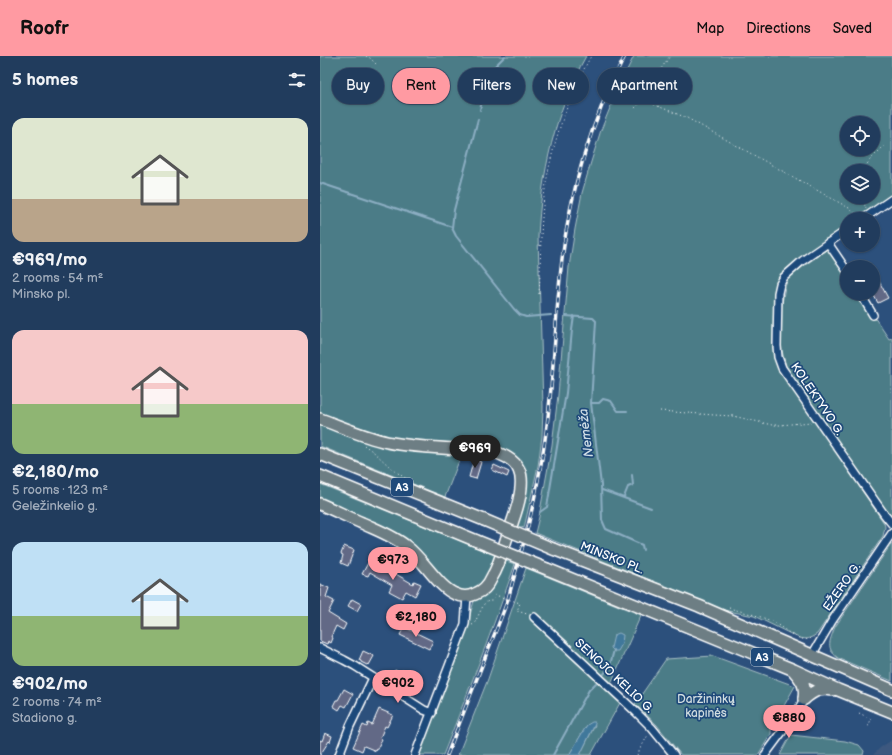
<!DOCTYPE html>
<html lang="en">
<head>
<meta charset="utf-8">
<style>
	body { margin:0; font-family:"Balsamiq Sans",sans-serif; background:#2d4766; color:#f1f3f6; height:100vh; display:flex; flex-direction:column; font-size:15px; white-space:nowrap }
	* { box-sizing:border-box; margin:0 }
	p { font-size:13px; color:#a2adbc }
	.icon { flex:none; width:22px; height:22px; fill:none; stroke:currentColor; stroke-width:2; stroke-linecap:round; stroke-linejoin:round }
	.map { position:relative; flex:1; overflow:hidden }
	.panel { display:flex; flex-direction:column; background:#213c5d; width:320px }
	.panel>* { flex:none }
	.top-card { position:absolute; left:12px; top:12px; width:380px; height:36px; display:flex; gap:8px }
	.controls { position:absolute; left:520px; top:60px; display:grid; gap:8px }
	.controls a { display:grid; place-items:center; width:40px; height:40px; border-radius:50%; background:#213c5d; box-shadow:0 1px 3px #0004,0 0 0 1px #3e5672; font-size:20px }
	.price { position:absolute; translate:-50% -34px; padding:0 9px; border-radius:14px; background:#ff9aa2; color:#111; font-size:13px; line-height:26px; filter:drop-shadow(0 1px 2px #0008) }
	.price::after { content:''; position:absolute; left:50%; top:24px; width:12px; height:9px; margin-left:-6px; background:inherit; clip-path:polygon(0 0,100% 0,50% 100%) }
	.price.on { background:#222; color:#fff }
	ul { padding:0; list-style:none }
	li { display:grid; align-content:center; gap:8px; height:212px; padding:0 12px }
	li span { display:grid; place-items:center; height:124px; border-radius:12px; color:#555 }
	li>.icon { margin-inline-start:auto }
	span .icon { width:72px; height:72px; fill:#fffc; stroke-width:1 }
	li b { font-size:17px }
	h2 { display:flex; justify-content:space-between; align-items:center; height:48px; padding:0 12px; font-size:17px }
	.chip { padding:0 14px; border-radius:18px; background:#213c5d; box-shadow:0 1px 3px #0004,0 0 0 1px #3e5672; font-size:14px; line-height:36px }
	.chip.on { background:#ff9aa2; color:#111 }
	header { display:flex; align-items:center; gap:24px; box-sizing:border-box; height:56px; padding:0 20px; background:#ff9aa2; color:#111 }
	header strong { font-size:19px }
	nav { display:flex; gap:22px; margin-inline-start:auto; font-size:14px }
	main { display:flex; flex:1; min-height:0 }
	.map>svg:first-child { display:block }
</style>
</head>
<body>
<header>
<strong>Roofr</strong>
<nav><a>Map</a><a>Directions</a><a>Saved</a></nav>
</header>
<main>
<section class="panel">
<h2>5 homes<svg class="icon" aria-label="filters" viewBox="0 0 24 24"><path d="M4 7h16M4 17h16"/><circle cx="9" cy="7" r="2"/><circle cx="15" cy="17" r="2"/></svg></h2>
<ul>
<li><span style="background:linear-gradient(#dfe7d0 65%,#b9a48a 0)"><svg class="icon" aria-label="home" viewBox="0 0 24 24"><path d="M3 11l9-7 9 7M6 9v11h12V9"/></svg></span><div><b>€969/mo</b><p>2 rooms · 54 m²</p><p>Minsko pl.</p></div></li>
<li><span style="background:linear-gradient(#f6c9c9 60%,#8fb573 0)"><svg class="icon" aria-label="home" viewBox="0 0 24 24"><path d="M3 11l9-7 9 7M6 9v11h12V9"/></svg></span><div><b>€2,180/mo</b><p>5 rooms · 123 m²</p><p>Geležinkelio g.</p></div></li>
<li><span style="background:linear-gradient(#bfe0f5 60%,#8fb573 0)"><svg class="icon" aria-label="home" viewBox="0 0 24 24"><path d="M3 11l9-7 9 7M6 9v11h12V9"/></svg></span><div><b>€902/mo</b><p>2 rooms · 74 m²</p><p>Stadiono g.</p></div></li>
</ul>
</section>
<div class="map">
<svg width="572" height="699" viewBox="0 0 572 699">
	<rect width="100%" height="100%" fill="#2c507c"/>
	<filter id="ink" filterUnits="userSpaceOnUse"><feTurbulence type="fractalNoise" baseFrequency=".025" numOctaves="2"/><feDisplacementMap in="SourceGraphic" scale="8" xChannelSelector="R" yChannelSelector="G"/><feConvolveMatrix kernelMatrix="1 2 1 2 8 2 1 2 1" color-interpolation-filters="sRGB"/></filter>
	<g filter="url(#ink)">
		<!-- built -->
		<polygon fill="#3c587f" points="572,684 572,699 553,699 561,691"/>
		<!-- green -->
		<g fill="#4c7c87" stroke="#a6bec3" fill-rule="evenodd">
			<path d="M 0,0 L 266,0 C 235,55 221,118 218,181 L 223,351 L 222,380 L 218,410 L 204,472 L 195,469 L 205,420 L 169,390 L 75,382 L 57,378 L 36,372 L 0,358 Z"/>
			<path d="M 314,0 L 572,0 L 572,139 L 537,163 L 527,163 L 527,170 L 478,204 L 465,214 L 459,222 L 455,232 L 454,243 L 453,291 L 455,302 L 462,317 L 564,467 L 565,471 L 563,480 L 497,578 L 492,581 L 487,583 L 479,582 L 434,560 L 403,554 L 215,477 L 219,461 L 232,389 L 238,339 L 249,211 L 255,173 L 262,137 L 271,106 L 281,74 L 299,30 ZM 527,67 L 553,67 L 553,93 L 527,93 ZM 527,115 L 553,115 L 553,141 L 527,141 Z"/>
			<polygon points="509,192 527,220 527,237 538,237 569,283 572,282 572,460 567,459 466,310 461,291 461,253 465,231 468,223 474,217"/>
			<polygon points="0,368 142,397 125,441 0,390"/>
			<polygon points="0,428 178,500 165,525 153,535 142,536 132,532 97,494 0,445"/>
			<path d="M 572,487 L 572,625 L 518,602 C 505,592 510,584 515,571 Z"/>
			<path d="M 183,504 L 195,508 C 173,573 148,636 123,699 L 99,699 L 146,573 L 154,545 L 163,538 Z"/>
			<polygon points="206,512 321,559 288,634 301,645 271,699 260,699 275,669 267,669 249,699 138,699 168,623"/>
			<polygon points="393,600 475,630 451,673 451,678 438,699 361,699 337,669 315,648 346,603"/>
			<polygon points="471,679 525,685 539,689 544,695 543,699 460,699"/>
		</g>
		<!-- water -->
		<g fill="#40789b" stroke="#8caec3">
			<polygon points="299,577 303,579 302,588 298,595 294,595 291,592 294,579"/>
			<polygon points="272,666 275,666 275,668 260,699 249,699 267,669"/>
		</g>
		<g fill="none" stroke-linecap="round" stroke-linejoin="round">
			<!-- stream -->
			<g stroke="#8caec3" stroke-width="2">
				<polyline points="160,54 167,22 175,10 185,0"/>
				<polyline points="158,63 134,154 132,172 136,180 194,253 200,259 206,261 231,259"/>
				<polyline points="0,127 132,171"/>
				<polyline points="246,260 273,262 276,265 271,347 281,429 282,464 286,473 322,489 323,494"/>
				<polyline points="271,347 279,347 283,343 291,345 298,355 307,355"/>
				<polyline points="282,434 331,452"/>
				<polyline points="304,441 308,431 313,429 312,419"/>
				<polyline points="220,456 227,451 246,337 252,274 254,260"/>
				<polyline points="284,618 290,609 294,594"/>
				<polyline points="233,699 269,634 276,627"/>
			</g>
		</g>
		<!-- building -->
		<g fill="#626986" stroke="#fff">
			<polygon points="553,214 568,242 558,247 553,238"/>
			<polygon points="154,403 161,406 156,423 149,421"/>
			<polygon points="174,409 189,416 187,421 172,414"/>
			<polygon points="24,490 34,494 28,510 21,507 23,499 21,498"/>
			<polygon points="48,507 57,511 58,509 61,511 62,510 93,528 94,525 101,528 95,540 86,535 82,542 69,535 72,529 50,516 48,520 42,518"/>
			<polygon points="0,528 9,532 6,541 14,545 8,557 26,568 23,574 16,570 11,581 13,582 11,587 8,585 7,588 0,585"/>
			<polygon points="32,543 41,548 37,555 28,550"/>
			<polygon points="84,571 113,585 109,593 80,579"/>
			<polygon points="43,595 54,600 49,609 48,608 47,609 41,606 41,605 39,604"/>
			<polygon points="75,614 80,617 82,614 92,619 87,630 76,625 77,624 71,621"/>
			<polygon points="24,633 33,638 26,651 22,649 19,654 13,650 16,644 18,644"/>
			<polygon points="59,653 73,659 67,671 65,670 60,682 62,683 56,695 44,690 42,695 33,691 43,669 47,671 48,667 52,669"/>
			<polygon points="5,677 12,680 10,686 9,685 0,699 0,684 2,685"/>
		</g>
		<g fill="none" stroke-linecap="round" stroke-linejoin="round">
			<defs>
				<g id="minor">
					<polyline points="543,163 572,143"/>
					<polyline points="527,174 482,205 464,221 460,228 458,237 457,290 458,301 462,312 564,458 572,468"/>
					<polyline points="508,187 527,215"/>
					<polyline points="540,237 553,259"/>
					<polyline points="214,561 316,656 332,672 354,699"/>
					<polyline points="0,592 24,604 35,610 104,654 112,657"/>
					<polyline points="492,599 512,565 572,477"/>
					<polyline points="19,699 30,670 53,622"/>
					<polyline points="95,699 145,568 147,540"/>
					<polyline points="445,699 477,656 484,643"/>
				</g>
				<g id="highway">
					<path d="M 0,363 C 22,371 44,381 67,386 C 102,393 138,392 172,395 C 183,399 194,403 199,414 C 207,431 192,467 186,484 C 182,497 179,510 172,521 C 169,528 163,535 155,538 C 149,541 141,541 135,538 C 118,531 103,503 87,491 C 74,480 57,474 42,467 C 28,461 14,454 0,448"/>
					<polyline points="0,398 164,464"/>
					<polyline points="0,420 157,485"/>
					<polyline points="233,493 379,550 572,634"/>
					<polyline points="227,513 474,614 518,634 572,656"/>
					<path d="M 474,615 C 482,624 486,630 484,643"/>
					<path d="M 484,643 C 495,634 499,632 513,634"/>
				</g>
			</defs>
			<!-- minor casing -->
			<use href="#minor" stroke="#fff" stroke-width="10"/>
			<!-- highway casing -->
			<use href="#highway" stroke="#fff" stroke-width="14"/>
			<!-- path -->
			<g stroke="#fff" stroke-width="1" stroke-dasharray="1 3" stroke-linecap="butt">
				<polyline points="46,0 50,2 56,8"/>
				<polyline points="323,44 367,62 529,152 537,159"/>
				<polyline points="315,52 323,44 336,20 350,0"/>
				<polyline points="544,115 549,105 564,90"/>
				<polyline points="542,141 546,153"/>
				<path d="M 219,238 C 221,209 220,179 223,150 C 228,99 246,45 271,0"/>
				<polyline points="340,355 394,359 413,360 452,369 461,369 491,366"/>
				<polyline points="44,389 55,397 70,411 82,420 89,424"/>
				<path d="M 409,552 C 423,556 438,559 451,565 C 462,571 470,579 482,583 C 486,584 490,583 494,581"/>
				<path d="M 152,569 L 154,568 L 164,548 C 167,545 169,545 173,545 L 175,539 L 200,547 L 197,555 L 207,558"/>
				<polyline points="539,657 551,663 548,672"/>
				<polyline points="317,699 328,679"/>
			</g>
			<!-- minor -->
			<use href="#minor" stroke="#1f4a7a" stroke-width="7"/>
			<!-- highway -->
			<use href="#highway" stroke="#6d7e84" stroke-width="11"/>
			<defs>
				<path id="rail" d="M 127,699 C 141,664 154,629 168,594 C 175,577 182,560 188,543 C 191,532 194,521 197,511 C 207,477 215,443 221,408 C 233,343 234,277 241,212 C 249,139 271,65 305,0"/>
			</defs>
			<!-- rail casing -->
			<use href="#rail" stroke="#fff" stroke-width="3.5"/>
			<!-- rail -->
			<use href="#rail" stroke="#1f4a7a" stroke-width="2" stroke-dasharray="6" stroke-linecap="butt"/>
			<defs>
				<g id="highway-bridge">
					<polyline points="164,464 233,493"/>
					<polyline points="157,485 227,513"/>
				</g>
			</defs>
			<!-- highway-bridge casing -->
			<use href="#highway-bridge" stroke="#fff" stroke-width="14" stroke-linecap="butt"/>
			<!-- highway-bridge -->
			<use href="#highway-bridge" stroke="#6d7e84" stroke-width="11"/>
		</g>
	</g>
	<g text-anchor="middle" dominant-baseline="central" stroke-width="3.5" stroke-linejoin="round" paint-order="stroke">
		<!-- shield labels -->
		<g fill="#1f4a7a" stroke="#bcc9d7" stroke-width="1">
			<rect x="71" y="422" width="22" height="18" rx="3"/>
			<rect x="431" y="592" width="22" height="18" rx="3"/>
		</g>
		<g font-size="11" font-weight="bold" fill="#fff">
			<text x="82" y="431">A3</text>
			<text x="442" y="601">A3</text>
		</g>
		<!-- street labels -->
		<g font-size="12" fill="#fff" stroke="#1f4a7a">
			<text transform="translate(497 343) rotate(56)">KOLEKTYVO G.</text>
			<text transform="translate(292 502) rotate(22)">MINSKO PL.</text>
			<text transform="translate(522 531) rotate(-55)">EŽERO G.</text>
			<text transform="translate(294 620) rotate(43)">SENOJO KELIO G.</text>
		</g>
		<!-- park labels -->
		<g font-size="12" fill="#d2dee1" stroke="#1f4a7a">
			<text x="386" y="643">Daržininkų<tspan x="386" dy="14">kapinės</tspan></text>
		</g>
		<!-- water labels -->
		<g font-size="13" font-style="italic" fill="#cfdde6" stroke="#1f4a7a">
			<text transform="translate(266 377) rotate(-97)">Nemėža</text>
		</g>
	</g>
</svg>
<div class="controls">
<a><svg class="icon" aria-label="locate" viewBox="0 0 24 24"><circle cx="12" cy="12" r="6"/><path d="M12 2v4M12 18v4M2 12h4M18 12h4"/></svg></a>
<a><svg class="icon" aria-label="layers" viewBox="0 0 24 24"><path d="M12 4l9 5-9 5-9-5zM3 14l9 5 9-5"/></svg></a>
<a>+</a>
<a>−</a>
</div>
<b class="price on" style="left:155px;top:413px">€969</b>
<b class="price" style="left:73px;top:525px">€973</b>
<b class="price" style="left:96px;top:582px">€2,180</b>
<b class="price" style="left:78px;top:648px">€902</b>
<b class="price" style="left:469px;top:683px">€880</b>
<div class="top-card">
<a class="chip">Buy</a>
<a class="chip on">Rent</a>
<a class="chip">Filters</a>
<a class="chip">New</a>
<a class="chip">Apartment</a>
</div>
</div>
</main>
</body>
</html>
